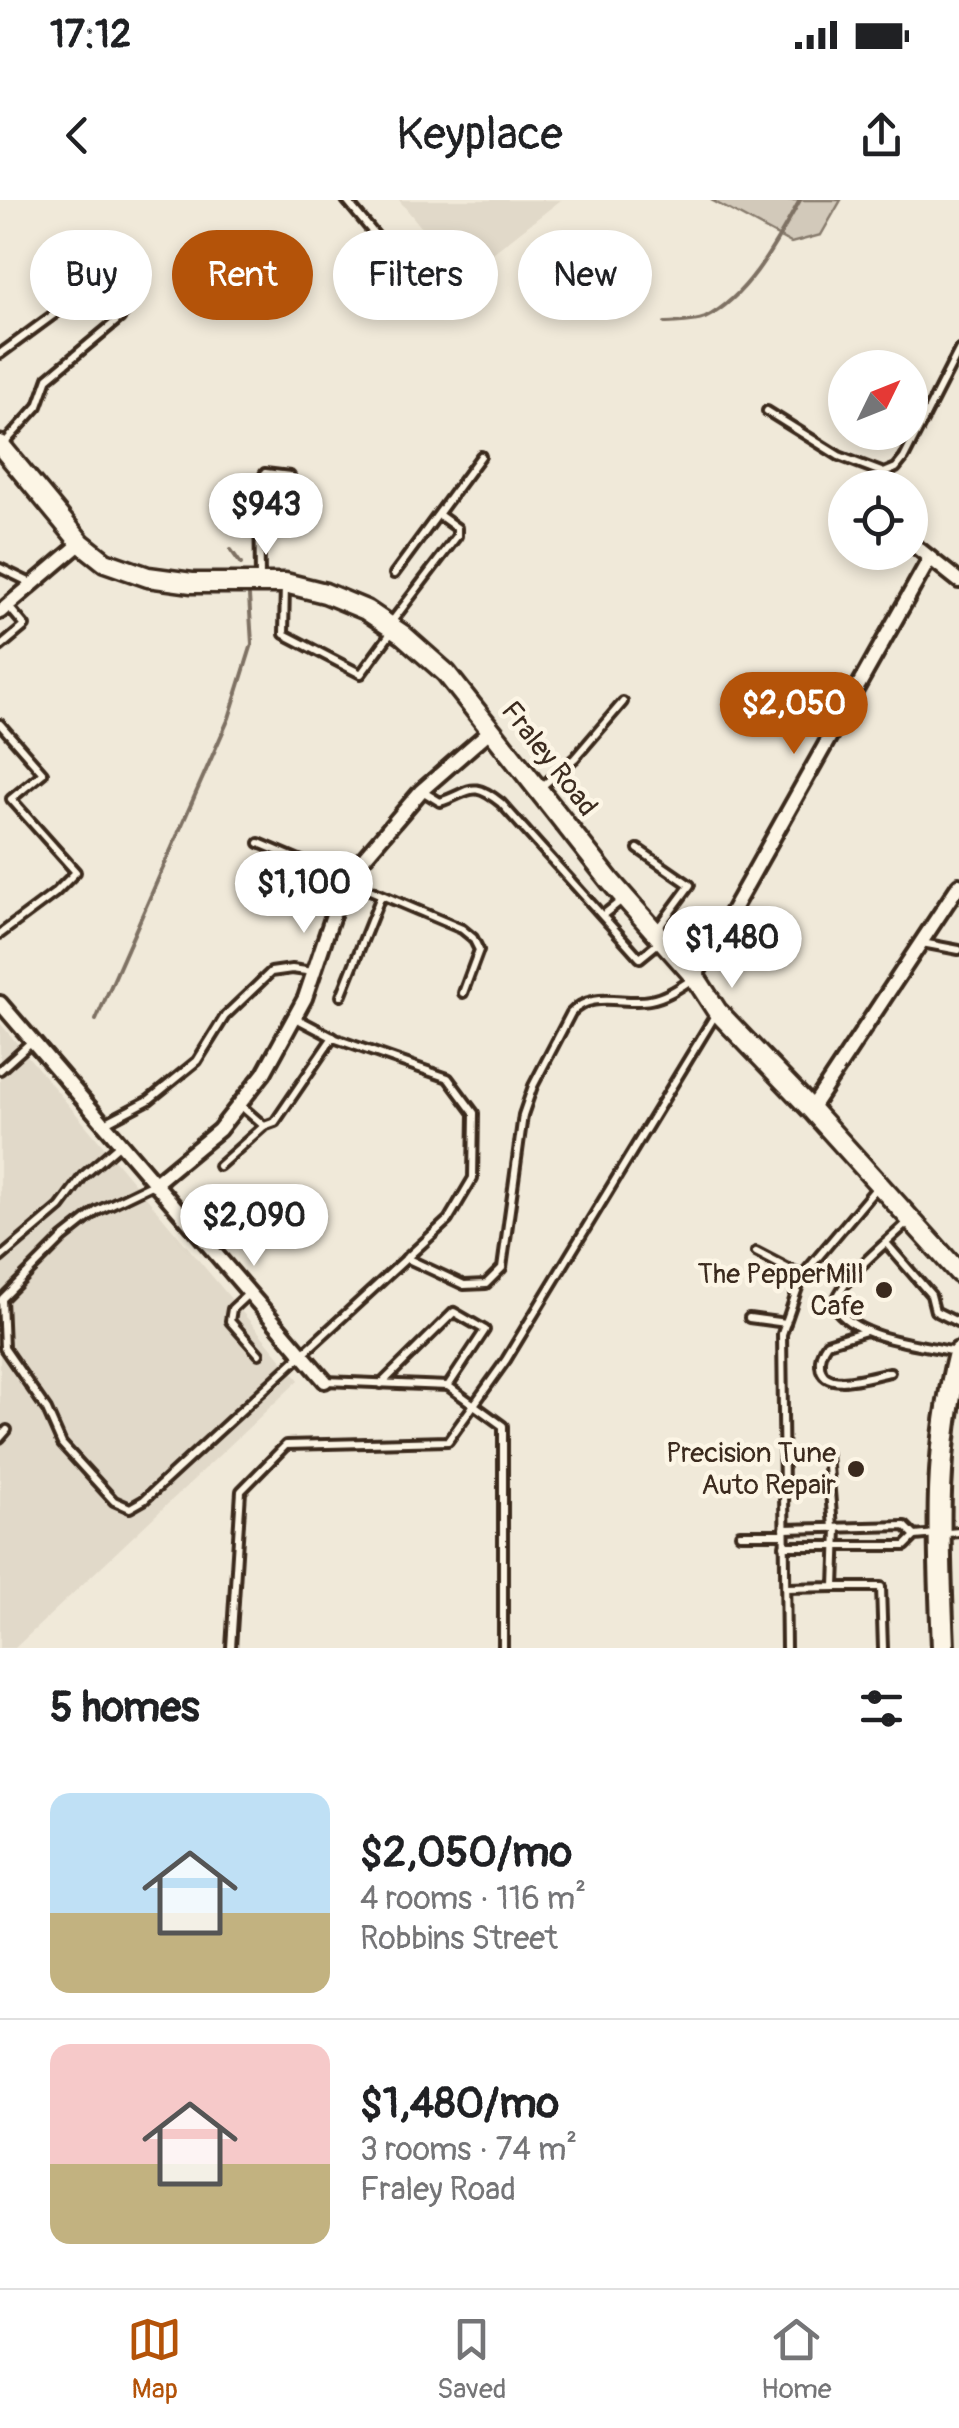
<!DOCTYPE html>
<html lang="en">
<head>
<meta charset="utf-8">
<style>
	body { margin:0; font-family:Pangolin,sans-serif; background:#f2f2f2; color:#202124; height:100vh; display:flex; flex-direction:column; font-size:38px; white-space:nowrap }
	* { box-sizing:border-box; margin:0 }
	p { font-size:32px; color:#757577 }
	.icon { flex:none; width:55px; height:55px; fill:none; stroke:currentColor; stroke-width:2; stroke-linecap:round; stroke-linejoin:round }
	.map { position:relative; height:1448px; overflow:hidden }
	.sheet { display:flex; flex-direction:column; background:#fff; flex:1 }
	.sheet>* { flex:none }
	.banner { position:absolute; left:30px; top:30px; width:900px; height:90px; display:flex; gap:20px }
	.needle { width:65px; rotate:47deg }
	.fabs { position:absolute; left:828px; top:150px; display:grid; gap:20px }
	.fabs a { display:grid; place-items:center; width:100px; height:100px; border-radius:50%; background:#fff; box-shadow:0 5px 15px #0003; font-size:50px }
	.price { position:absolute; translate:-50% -85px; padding:0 22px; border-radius:35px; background:#fff; color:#222; font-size:32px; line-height:65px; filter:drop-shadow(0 2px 5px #0008) }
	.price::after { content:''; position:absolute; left:50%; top:60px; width:30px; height:22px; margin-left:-15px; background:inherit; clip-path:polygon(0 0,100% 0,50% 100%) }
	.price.current { background:#b45309; color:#fff }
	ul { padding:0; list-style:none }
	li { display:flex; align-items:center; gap:30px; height:250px; padding:0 50px }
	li+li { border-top:2px solid #e0e0e0 }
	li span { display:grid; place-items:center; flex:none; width:280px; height:200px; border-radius:20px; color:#555 }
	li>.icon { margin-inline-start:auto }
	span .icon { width:120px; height:120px; fill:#fffc; stroke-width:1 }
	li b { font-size:42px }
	h2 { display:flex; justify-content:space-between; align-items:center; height:120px; padding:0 50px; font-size:42px }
	.tag { padding:0 35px; border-radius:45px; background:#fff; box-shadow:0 5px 15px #0003; font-size:35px; line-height:90px }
	.tag.current { background:#b45309; color:#fff }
	.status { display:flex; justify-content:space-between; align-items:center; height:70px; padding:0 50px; background:#fff; direction:ltr }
	.status svg { height:28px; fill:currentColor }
	header { display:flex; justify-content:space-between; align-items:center; height:130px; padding:0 50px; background:#fff; font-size:45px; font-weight:600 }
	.tabs { display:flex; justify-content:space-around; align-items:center; height:140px; border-top:2px solid #e0e0e0; background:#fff; font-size:28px; color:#757577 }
	.tabs a { display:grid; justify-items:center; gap:5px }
	.tabs .current { color:#b45309 }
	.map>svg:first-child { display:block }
</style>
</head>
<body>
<div class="status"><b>17:12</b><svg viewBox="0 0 49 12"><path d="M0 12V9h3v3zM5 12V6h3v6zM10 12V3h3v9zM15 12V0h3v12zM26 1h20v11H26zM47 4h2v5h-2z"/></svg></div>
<header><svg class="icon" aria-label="back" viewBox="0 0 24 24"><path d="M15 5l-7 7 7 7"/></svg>Keyplace<svg class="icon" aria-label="share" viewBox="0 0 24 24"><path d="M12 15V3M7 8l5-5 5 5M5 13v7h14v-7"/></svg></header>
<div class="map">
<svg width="959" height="1448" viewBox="0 0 959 1448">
	<rect width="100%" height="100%" fill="#f0e9d9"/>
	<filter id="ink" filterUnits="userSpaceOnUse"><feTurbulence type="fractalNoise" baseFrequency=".01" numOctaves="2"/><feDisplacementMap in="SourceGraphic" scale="20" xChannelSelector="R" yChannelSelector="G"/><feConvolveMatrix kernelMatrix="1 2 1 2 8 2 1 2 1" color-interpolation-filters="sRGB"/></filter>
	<g filter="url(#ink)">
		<!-- built -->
		<g fill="#e1d9c9">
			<polygon points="399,0 561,0 462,77"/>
			<polygon points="0,823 299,1180 15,1448 0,1448"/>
		</g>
		<!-- pitch -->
		<polygon fill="#d2c9ba" stroke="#867a6c" stroke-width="2.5" points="711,0 841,0 821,35 791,43"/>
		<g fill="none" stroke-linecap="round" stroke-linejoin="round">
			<!-- stream -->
			<g stroke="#7e7163" stroke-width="4">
				<path d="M 665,123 C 677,122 694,123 705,118 C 749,96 777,41 800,0"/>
				<polyline points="231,350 241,364"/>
				<polyline points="96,820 229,518 252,444 249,396"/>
			</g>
			<defs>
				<g id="lane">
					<polyline points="346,0 381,42"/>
					<path d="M 0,154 L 106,76 C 121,81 125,93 127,108 L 120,118 L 48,178 L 38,206 L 2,246"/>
					<polyline points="767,211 839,256 884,273 896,268 904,258 959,150"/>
					<polyline points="0,368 31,383"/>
					<polyline points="394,374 481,256"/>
					<polyline points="260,381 259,285 265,273 290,276"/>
					<polyline points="285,384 284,434 361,474 391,433"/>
					<polyline points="390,424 457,336 457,328 439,315"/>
					<polyline points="0,447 25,426 9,407"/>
					<polyline points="0,524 43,573 11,599 76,672 55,693 0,734"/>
					<polyline points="539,589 575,558 623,502"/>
					<path d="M 422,591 L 440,602 C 471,592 471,579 501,603 L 640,758 L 662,740"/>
					<polyline points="259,643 462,729 473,738 479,750 463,793"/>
					<polyline points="638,649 690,685 656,731"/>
					<polyline points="603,715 622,700"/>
					<polyline points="922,743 959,750"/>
					<polyline points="341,796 381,696"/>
					<polyline points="0,870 31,842"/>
					<polyline points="240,905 264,926 275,922 333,837"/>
					<polyline points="103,924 149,900 197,861 225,816 271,772 292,769 313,772"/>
					<polyline points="219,966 264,926"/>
					<polyline points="153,984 97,1011 63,1038 2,1099 4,1148 47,1210 62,1244 114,1301 130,1308 144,1300 448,1020 473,978 474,913 448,878 336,839 296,818"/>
					<path d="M 909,1021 C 887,1043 842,1076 834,1106 C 857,1140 917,1143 955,1152"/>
					<polyline points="886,1043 931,1095 935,1111 959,1123"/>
					<polyline points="756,1052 802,1076 878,986"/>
					<polyline points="0,1058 60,1007 83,976 120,944"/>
					<path d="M 406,1058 L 464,1085 L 486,1084 L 502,1068 L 523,915 L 533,886 L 571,813 C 591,790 624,805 650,800 C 667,797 680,787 694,778"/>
					<polyline points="248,1094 232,1109 230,1121 259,1154"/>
					<polyline points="749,1118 786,1123"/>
					<path d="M 866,1131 L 827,1143 C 822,1150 819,1157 820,1165 C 822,1194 872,1175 890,1172"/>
					<polyline points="325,1181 448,1186 503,1226 503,1448"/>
					<polyline points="381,1184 454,1112 485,1130 448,1186"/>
					<polyline points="0,1238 7,1230"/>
					<polyline points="827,1254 833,1328"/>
					<polyline points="784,1329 905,1326 915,1336"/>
					<polyline points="740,1334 784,1334"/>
					<polyline points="784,1346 905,1346 915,1336 959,1332"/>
					<polyline points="835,1387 881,1387 883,1448"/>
					<polyline points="786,1388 835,1387 837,1328"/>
					<polyline points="231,1448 241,1291 286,1245 448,1241 506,1160 717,812"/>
					<polyline points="786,1448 782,1134 802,1076"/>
				</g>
				<g id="street">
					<polyline points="910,342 959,381"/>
					<polyline points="0,412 81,343"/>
					<polyline points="695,777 930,358"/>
					<polyline points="0,803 325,1181"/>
					<polyline points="811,909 959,685"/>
					<polyline points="154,984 219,930 264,873 305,798 336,706 362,660 421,591 492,529"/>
				</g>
				<polyline id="secondary" points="0,245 81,343 105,362 148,377 192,383 285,383 325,393 366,410 403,435 446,473 611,682 695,777 717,811 811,909 959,1073"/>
				<path id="primary" d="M 943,1448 C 939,1342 933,1258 959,1153"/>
			</defs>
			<!-- lane casing -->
			<use href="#lane" stroke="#3b2a1e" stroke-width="14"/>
			<!-- street casing -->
			<use href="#street" stroke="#3b2a1e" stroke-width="20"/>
			<!-- secondary casing -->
			<use href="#secondary" stroke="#3b2a1e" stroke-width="25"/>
			<!-- primary casing -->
			<use href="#primary" stroke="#3b2a1e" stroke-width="28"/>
			<!-- lane -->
			<use href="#lane" stroke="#fcf5e5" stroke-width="6"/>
			<!-- street -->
			<use href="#street" stroke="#fcf5e5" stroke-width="12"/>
			<!-- secondary -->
			<use href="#secondary" stroke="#fcf5e5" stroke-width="18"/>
			<!-- primary -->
			<use href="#primary" stroke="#fcf5e5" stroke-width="20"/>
		</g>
	</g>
	<!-- markers -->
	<g fill="#3b2a1e" stroke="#fcf5e5" stroke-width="4">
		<circle cx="884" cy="1090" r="10"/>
		<circle cx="856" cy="1269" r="10"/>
	</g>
	<g text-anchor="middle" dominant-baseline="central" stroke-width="9" stroke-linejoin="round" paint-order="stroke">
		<!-- street labels -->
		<g font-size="28" fill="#3b2a1e" stroke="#fcf5e5">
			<text transform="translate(549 559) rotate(52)">Fraley Road</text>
		</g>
		<!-- poi labels -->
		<g font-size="28" fill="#3b2a1e" stroke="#fcf5e5" text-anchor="end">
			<text x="864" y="1074">The PepperMill<tspan x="864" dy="32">Cafe</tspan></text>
			<text x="836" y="1253">Precision Tune<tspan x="836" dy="32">Auto Repair</tspan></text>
		</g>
	</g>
</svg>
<div class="fabs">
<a><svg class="needle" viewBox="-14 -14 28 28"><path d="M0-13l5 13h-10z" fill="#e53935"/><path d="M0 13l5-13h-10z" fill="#757577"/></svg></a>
<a><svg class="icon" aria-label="locate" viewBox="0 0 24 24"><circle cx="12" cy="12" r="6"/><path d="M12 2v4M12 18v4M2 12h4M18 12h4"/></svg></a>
</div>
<b class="price" style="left:266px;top:358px">$943</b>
<b class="price current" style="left:794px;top:557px">$2,050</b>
<b class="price" style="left:304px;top:736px">$1,100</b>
<b class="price" style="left:732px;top:791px">$1,480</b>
<b class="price" style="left:254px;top:1069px">$2,090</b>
<div class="banner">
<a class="tag">Buy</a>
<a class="tag current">Rent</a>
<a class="tag">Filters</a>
<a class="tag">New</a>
</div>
</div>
<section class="sheet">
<h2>5 homes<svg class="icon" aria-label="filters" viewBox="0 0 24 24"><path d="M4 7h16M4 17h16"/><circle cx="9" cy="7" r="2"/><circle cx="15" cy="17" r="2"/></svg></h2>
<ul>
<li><span style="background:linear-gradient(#bfe0f5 60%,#c2b280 0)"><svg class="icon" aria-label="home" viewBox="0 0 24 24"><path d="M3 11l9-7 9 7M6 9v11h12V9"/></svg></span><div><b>$2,050/mo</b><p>4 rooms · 116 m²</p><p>Robbins Street</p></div></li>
<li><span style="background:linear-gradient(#f6c9c9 60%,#c2b280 0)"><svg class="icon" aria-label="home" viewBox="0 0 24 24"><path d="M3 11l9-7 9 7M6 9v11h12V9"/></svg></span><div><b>$1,480/mo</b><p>3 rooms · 74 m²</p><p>Fraley Road</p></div></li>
</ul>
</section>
<nav class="tabs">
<a class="current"><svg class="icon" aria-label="map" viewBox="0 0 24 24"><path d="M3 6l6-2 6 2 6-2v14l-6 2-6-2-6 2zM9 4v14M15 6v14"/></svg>Map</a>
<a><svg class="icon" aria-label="saved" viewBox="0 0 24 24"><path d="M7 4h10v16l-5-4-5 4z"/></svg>Saved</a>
<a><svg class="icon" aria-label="home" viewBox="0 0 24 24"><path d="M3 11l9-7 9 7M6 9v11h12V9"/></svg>Home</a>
</nav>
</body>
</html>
